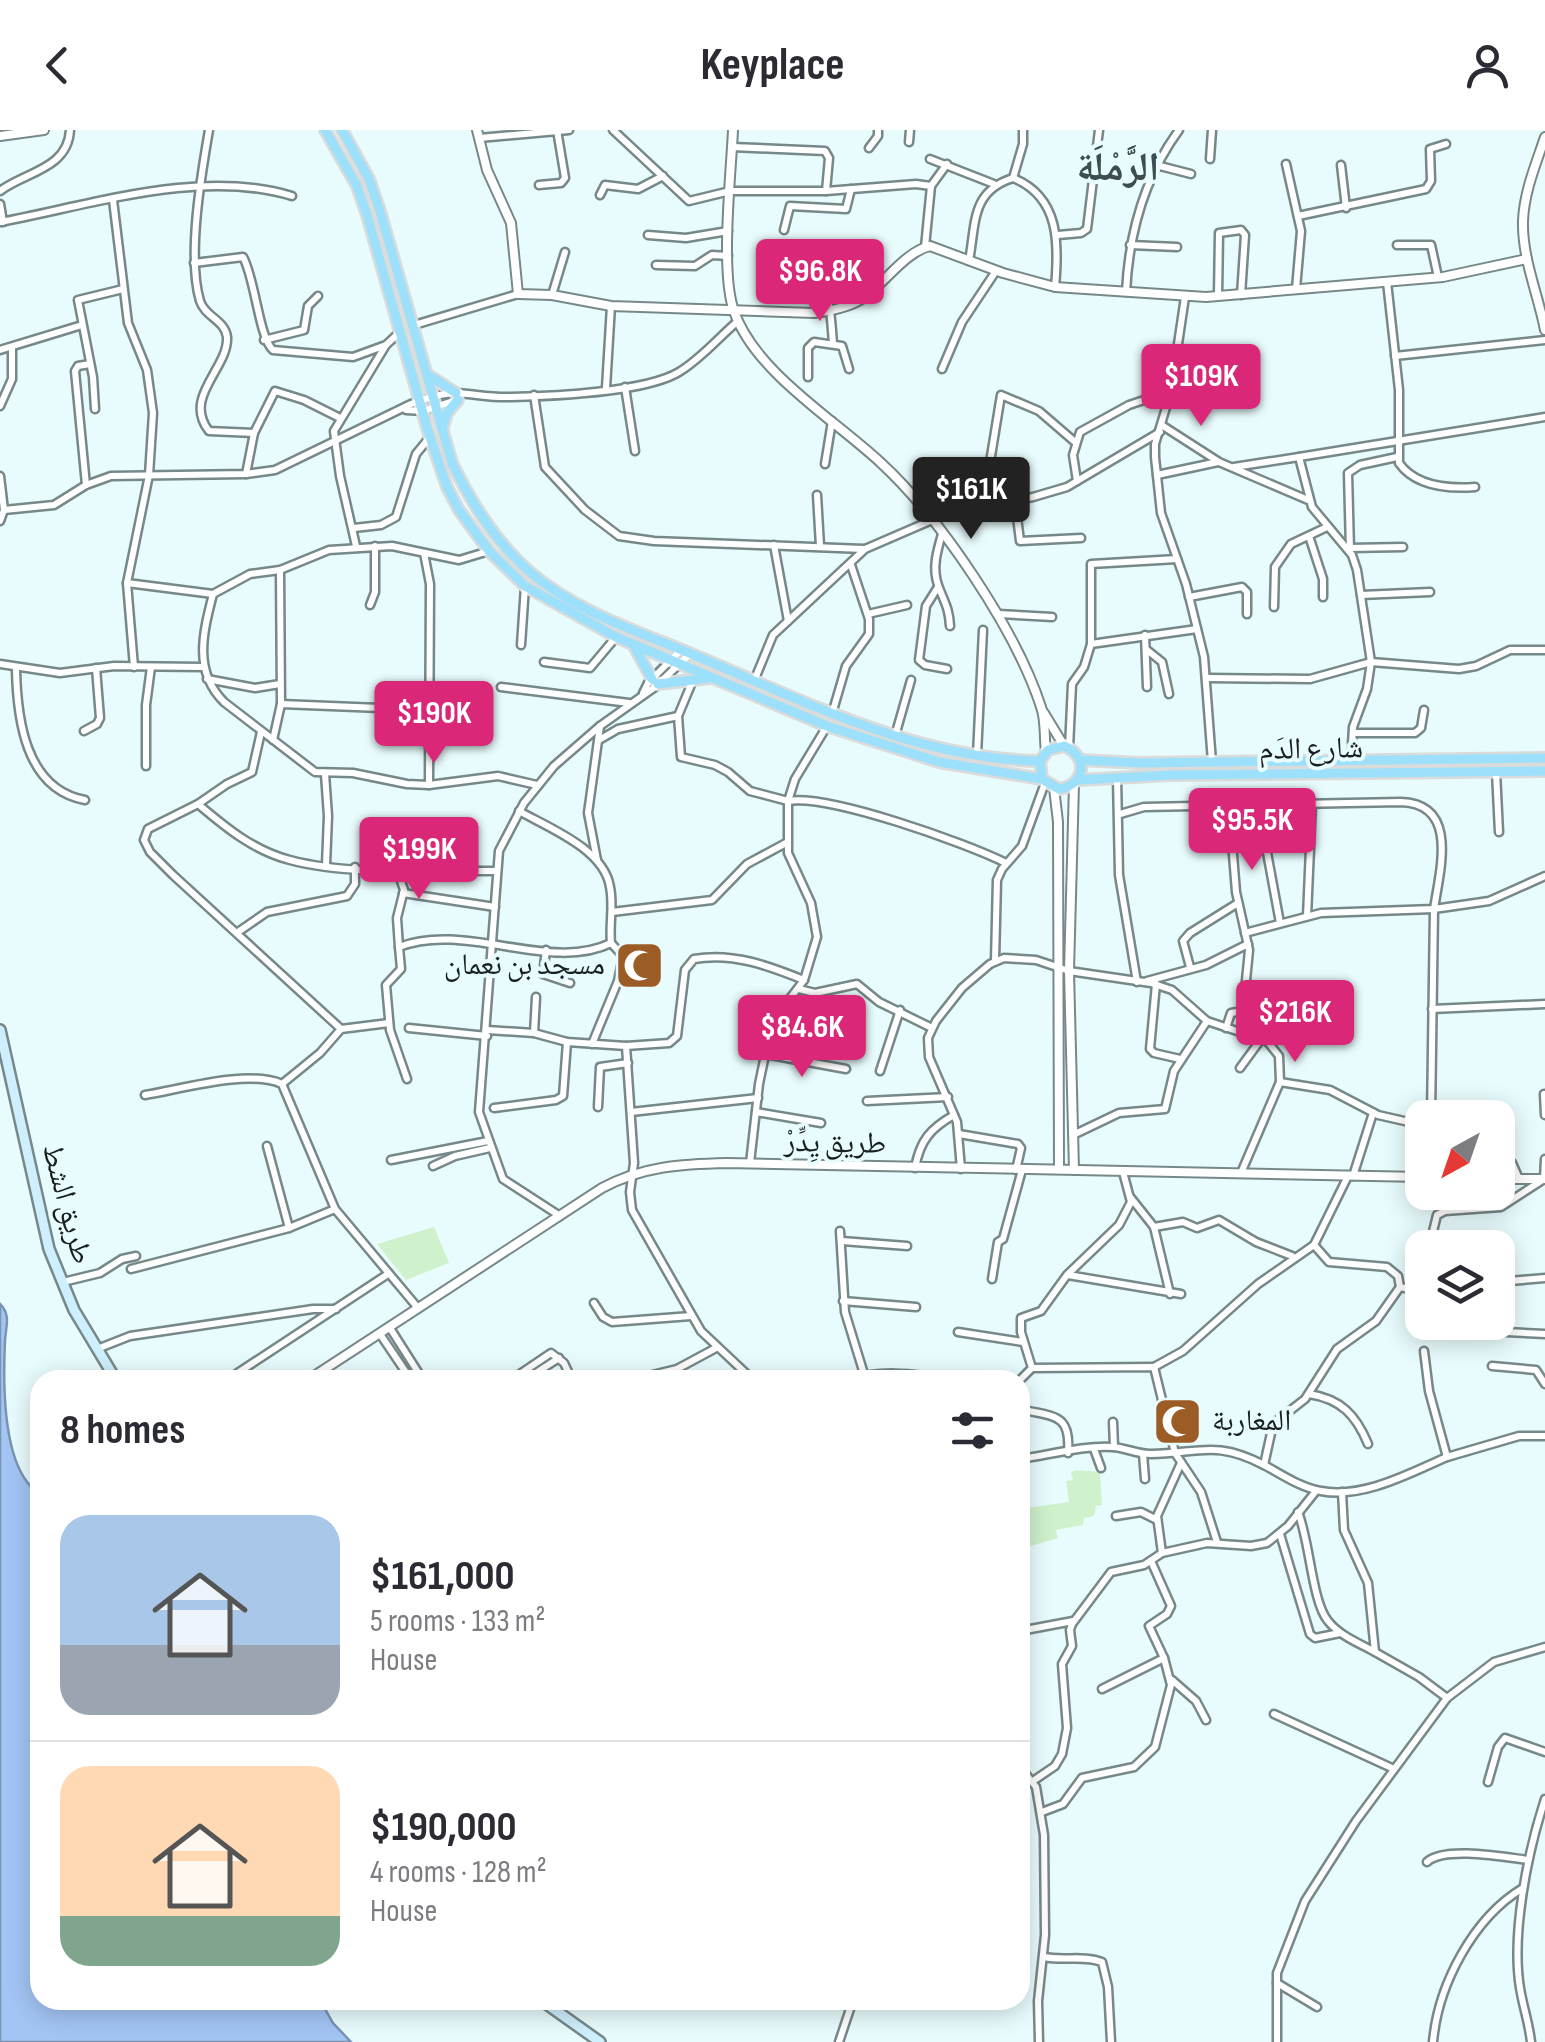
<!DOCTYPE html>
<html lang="en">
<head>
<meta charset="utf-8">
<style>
	body { margin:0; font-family:"Sofia Sans Condensed","Noto Naskh Arabic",sans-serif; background:#f7f7f7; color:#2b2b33; height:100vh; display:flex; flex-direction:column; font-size:38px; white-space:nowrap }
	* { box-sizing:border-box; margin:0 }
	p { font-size:32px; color:#7c7c81 }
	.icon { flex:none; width:55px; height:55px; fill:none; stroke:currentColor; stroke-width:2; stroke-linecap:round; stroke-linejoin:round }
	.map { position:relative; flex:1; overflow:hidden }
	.details { position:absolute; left:30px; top:1240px; width:1000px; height:640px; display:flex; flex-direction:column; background:#fff; border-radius:30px; box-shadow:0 5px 25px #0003 }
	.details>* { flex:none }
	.needle { width:65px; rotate:220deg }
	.fabs { position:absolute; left:1405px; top:970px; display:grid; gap:20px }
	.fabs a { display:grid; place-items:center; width:110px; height:110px; border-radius:20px; background:#fff; box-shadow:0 5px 25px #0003; font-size:50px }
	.price { position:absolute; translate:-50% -85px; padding:0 22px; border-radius:10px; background:#db2777; color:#fff; font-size:32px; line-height:65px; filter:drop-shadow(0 2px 5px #0008) }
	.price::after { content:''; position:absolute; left:50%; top:60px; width:30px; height:22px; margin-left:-15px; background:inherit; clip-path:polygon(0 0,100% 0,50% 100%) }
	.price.active { background:#222; color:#fff }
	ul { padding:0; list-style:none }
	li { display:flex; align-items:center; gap:30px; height:250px; padding:0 30px }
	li+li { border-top:2px solid #e1e1e2 }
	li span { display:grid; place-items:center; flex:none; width:280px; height:200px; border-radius:30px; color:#555 }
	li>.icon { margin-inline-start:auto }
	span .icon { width:120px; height:120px; fill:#fffc; stroke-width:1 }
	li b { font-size:42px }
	h2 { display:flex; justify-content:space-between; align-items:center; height:120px; padding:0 30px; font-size:42px }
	header { display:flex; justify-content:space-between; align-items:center; height:130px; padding:0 30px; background:#fff; font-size:45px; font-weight:700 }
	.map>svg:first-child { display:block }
</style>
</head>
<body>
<header><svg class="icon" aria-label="back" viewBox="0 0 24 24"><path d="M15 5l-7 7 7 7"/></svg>Keyplace<svg class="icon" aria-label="person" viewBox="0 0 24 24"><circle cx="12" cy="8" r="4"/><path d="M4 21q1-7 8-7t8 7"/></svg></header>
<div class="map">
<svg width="1545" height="1912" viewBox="0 0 1545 1912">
	<rect width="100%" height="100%" fill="#e9fcfd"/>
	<!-- green -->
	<g fill="#cff1cc">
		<polygon points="434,1097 449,1133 406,1150 377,1114"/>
		<polygon points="1077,1340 1100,1342 1102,1375 1096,1376 1094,1386 1084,1388 1083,1395 1056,1400 1058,1408 1020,1419 1020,1379 1069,1372 1066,1351 1073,1350 1071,1342"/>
	</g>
	<!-- water -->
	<path fill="#a3c5f4" stroke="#7a94b4" stroke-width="2.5" d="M 0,1174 C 11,1185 6,1196 5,1210 C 3,1252 1,1340 40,1364 L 40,1870 L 320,1870 L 333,1893 L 351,1912 L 0,1912 Z"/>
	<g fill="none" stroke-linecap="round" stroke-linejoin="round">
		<defs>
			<g id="minor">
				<path d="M 209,0 C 201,46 187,127 200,171 C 205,187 225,190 227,207 C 229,238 182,267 209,301 L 254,303"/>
				<polyline points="613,0 689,71 730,61 826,61 916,54 931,56"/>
				<polyline points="479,8 569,0"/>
				<polyline points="909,12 910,0"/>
				<polyline points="732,17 825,21 829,28 826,61"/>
				<polyline points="869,18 878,6 878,0"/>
				<polyline points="930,29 994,54"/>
				<polyline points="1210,29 1212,0"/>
				<polyline points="1286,34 1301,101 1296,159"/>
				<polyline points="1156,35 1191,44"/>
				<polyline points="1341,35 1346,78"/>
				<polyline points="1013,48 1023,14 1023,0"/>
				<polyline points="539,55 561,53 565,48 557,0"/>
				<path d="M 0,61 C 25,42 68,39 70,0"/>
				<polyline points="600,65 605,55 638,59 663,46"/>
				<polyline points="113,70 128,193 147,240 153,283 149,345 127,453"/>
				<polyline points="0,74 3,92"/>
				<polyline points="1298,86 1426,59 1431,51 1430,19 1446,14"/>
				<path d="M 0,92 C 92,75 200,38 292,66"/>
				<polyline points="784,100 790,76 846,79 851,59"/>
				<polyline points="648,105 686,108 728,101"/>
				<polyline points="1058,105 1081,103 1087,99 1099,0"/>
				<polyline points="1130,115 1177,117"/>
				<polyline points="1397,115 1431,115 1438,147"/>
				<polyline points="925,117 931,56 947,34"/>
				<path d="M 969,131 C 976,93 971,61 1013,48 C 1060,67 1059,114 1055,157"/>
				<path d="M 194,133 L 243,127 C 255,148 259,208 273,220 L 353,227 L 386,215"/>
				<polyline points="656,135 695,136 712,125 728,126"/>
				<path d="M 766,145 L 814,140 C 831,158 831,190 833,214"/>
				<path d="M 1387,152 L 1399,260 L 1399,333 C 1416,357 1448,359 1475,357"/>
				<path d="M 1126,162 C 1129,102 1144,48 1179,0"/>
				<polyline points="552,165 565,122"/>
				<polyline points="1218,166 1219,103 1241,100 1245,105 1241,165"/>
				<polyline points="1185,167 1171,261 1155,314 1155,327 1161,383 1186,454 1204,527 1212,632"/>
				<polyline points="414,195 518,164"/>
				<polyline points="264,210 304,200 308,176 318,166"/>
				<polyline points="0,220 82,195"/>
				<polyline points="1395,226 1545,210"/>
				<polyline points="942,239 962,192 996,141"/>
				<polyline points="808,247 808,218 814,212 842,216 849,239"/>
				<polyline points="625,257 635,321"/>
				<polyline points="606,258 611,176"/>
				<polyline points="534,265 545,337 585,380 619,406 654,411 864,419"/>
				<polyline points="0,276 12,249 12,217"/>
				<polyline points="95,279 93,247 78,170 123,159"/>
				<polyline points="406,280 423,281 456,270"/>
				<polyline points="1163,296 1219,332 1308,370"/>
				<polyline points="825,334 832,291"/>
				<polyline points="1234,337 1299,327"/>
				<polyline points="246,344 254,303 275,261 304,270 340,288"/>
				<polyline points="1157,345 1218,332"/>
				<polyline points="0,346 4,380 0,391"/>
				<polyline points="1077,351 1073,325 1080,302 1129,275 1171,261"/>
				<polyline points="86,355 75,241 78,236 90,234"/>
				<polyline points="817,365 820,416"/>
				<polyline points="1015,371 1020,411 1081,408"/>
				<polyline points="983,375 1001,265 1039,281 1075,312"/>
				<path d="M 4,380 L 54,375 L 86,355 L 111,346 L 246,344 L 275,340 L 411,274 C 424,269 443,263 457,263 C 475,264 492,268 511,267 C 552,266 646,262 679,242 C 701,229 719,207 738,191"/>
				<polyline points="354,398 381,395 396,387 416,324 430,307"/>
				<path d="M 942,404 C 937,421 932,438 938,455 C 944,472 949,477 950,496"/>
				<polyline points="1309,406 1323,449 1323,467"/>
				<polyline points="774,415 788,491"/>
				<polyline points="356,416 340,346 334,301 386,215 401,201"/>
				<polyline points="1350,418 1403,417"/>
				<polyline points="1350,420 1348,343 1360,335 1397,327"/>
				<path d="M 489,421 L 459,430 L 392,416 L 329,420 L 280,440 L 250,444 L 213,464 C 203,503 193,541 224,572 L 315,642 L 353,643 L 407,654 L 429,655 L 498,646 L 537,655"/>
				<polyline points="424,423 430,454 429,655"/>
				<polyline points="280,440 281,574"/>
				<polyline points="938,457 926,476 919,530 925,535 947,539"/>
				<polyline points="1361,465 1430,462"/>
				<polyline points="1189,467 1242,457 1247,462 1247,484"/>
				<polyline points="370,475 375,462 375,416"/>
				<polyline points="1274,477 1275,437 1291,414 1327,397"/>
				<polyline points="868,484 907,475"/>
				<polyline points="998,484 1052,487"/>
				<polyline points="1145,505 1147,557"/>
				<polyline points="1091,514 1197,499"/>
				<polyline points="521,515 525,456"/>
				<polyline points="1147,520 1162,532 1169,564"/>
				<polyline points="544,532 590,538 616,507"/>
				<polyline points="0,534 60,543 114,536 203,537"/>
				<polyline points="134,537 127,453 213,464"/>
				<path d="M 16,539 C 17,588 25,659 85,670"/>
				<polyline points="1208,548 1310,549 1371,532 1459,539 1476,536 1510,520 1545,520"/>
				<polyline points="207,549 255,558 280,554"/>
				<polyline points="693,550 678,586 681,627 715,635 728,642 750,661 788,671 795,649 827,596"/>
				<polyline points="754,551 773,505 865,419 946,384 1033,367 1067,357 1160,302"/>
				<polyline points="501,557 629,573"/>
				<polyline points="643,563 648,553 681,520"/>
				<polyline points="832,584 846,536 869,504 869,489 851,435"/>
				<polyline points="84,601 97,594 100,588 96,538"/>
				<polyline points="1353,603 1415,603 1421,598 1424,580"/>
				<polyline points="895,606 911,550"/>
				<polyline points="273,610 281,574 429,580"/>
				<polyline points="599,610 618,599 678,586"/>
				<polyline points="1069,618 1072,554 1084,537 1091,514 1091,434 1177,429"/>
				<polyline points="977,625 983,500"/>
				<polyline points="1351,630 1353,597 1367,559 1371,532 1357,440 1352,425 1312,377 1299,327 1545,287"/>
				<polyline points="146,636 146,575 151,537"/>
				<polyline points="1496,642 1499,702"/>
				<polyline points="325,644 328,686 326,735"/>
				<polyline points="1117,647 1119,745 1137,852"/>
				<polyline points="198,674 227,654 252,642 261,602"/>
				<polyline points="1229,675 1236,762 1249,820 1243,881 1256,883 1265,895 1262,908 1240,938"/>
				<path d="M 519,681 C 549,698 604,719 610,757 C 614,776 609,794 611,813"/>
				<path d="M 1120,684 L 1144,677 L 1401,672 C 1459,674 1440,739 1434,779 L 1321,783 L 1245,803"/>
				<polyline points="1266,717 1280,793"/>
				<polyline points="597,730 588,683 600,596"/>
				<polyline points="397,739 404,760 397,788 399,817"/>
				<polyline points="403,763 495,777"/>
				<polyline points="612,782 712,770 747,734 786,713"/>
				<polyline points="1307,786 1312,674"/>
				<polyline points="238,802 267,782 347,766 355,754 355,737"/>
				<polyline points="546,820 543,844 570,853"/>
				<polyline points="995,831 997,750 1002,739 1022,716 1045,653"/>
				<polyline points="1190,837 1183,811 1190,803 1238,773"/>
				<polyline points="1147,851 1206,835 1248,814"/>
				<polyline points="1156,854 1150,919 1154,923 1180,929"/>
				<polyline points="799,859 815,863 857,854 879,872 932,898"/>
				<polyline points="1432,879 1545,874"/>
				<polyline points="409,898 487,906"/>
				<polyline points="1226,898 1231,883 1243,881"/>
				<path d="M 341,899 L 173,745 L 150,722 L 144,710 L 148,699 L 198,674 C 225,697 254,721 290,730 C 349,746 435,740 497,741"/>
				<path d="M 487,900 L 534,903 L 567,912 L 626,916 L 669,913 L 677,906 L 685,840 L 694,829 C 733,822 769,836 804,850"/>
				<polyline points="534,903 536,867"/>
				<polyline points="626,916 634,1033 630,1062 632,1080 701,1201 753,1250"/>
				<polyline points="765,924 846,939"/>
				<polyline points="880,941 900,880"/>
				<path d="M 407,949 L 390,900 L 386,855 L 401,839 L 399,817 C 465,791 550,843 611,813 L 623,826 L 618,851 L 592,914"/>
				<polyline points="282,954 320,923 341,899 389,893"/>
				<polyline points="1544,964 1545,985"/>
				<path d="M 145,965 C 182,959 249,939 282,954 L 335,1079 L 418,1178"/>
				<polyline points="867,971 948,967"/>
				<polyline points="598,977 600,937 628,933"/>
				<polyline points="494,978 556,970 563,966 567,912"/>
				<polyline points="631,982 758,968"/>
				<polyline points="756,982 821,993"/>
				<polyline points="1431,988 1434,779 1489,771 1545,746"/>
				<polyline points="959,1004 1018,1014 1021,1018 1016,1040"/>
				<polyline points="1073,1005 1119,983 1165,979 1174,941 1207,891"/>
				<polyline points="267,1016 289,1098"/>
				<polyline points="1498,1026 1512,1033 1519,1049"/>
				<polyline points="391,1030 488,1011"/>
				<path d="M 750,1033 L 759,954 L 770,901 L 778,884 L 804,850 L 817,807 L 811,773 L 788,723 L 788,671 C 829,664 966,713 1006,733"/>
				<polyline points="433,1036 455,1026 490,1018"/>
				<path d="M 915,1038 C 920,1010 931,998 954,985"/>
				<polyline points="961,1039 957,992 929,927 928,908 936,891 962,858 990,834 1004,828 1036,830 1069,841 1151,853 1172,860 1207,891 1267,911 1279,926 1280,952"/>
				<polyline points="1241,1043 1280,952 1330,960 1378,985 1422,995"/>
				<polyline points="1353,1046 1373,983"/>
				<polyline points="1131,1068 1154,1097 1170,1164"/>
				<polyline points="560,1086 503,1049 479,982 499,721 524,673 554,636 600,596 655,557 691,523"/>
				<polyline points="1154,1097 1183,1092 1197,1098 1219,1090 1256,1112 1292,1126"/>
				<polyline points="840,1101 845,1182 864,1244"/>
				<polyline points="842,1111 907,1116"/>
				<polyline points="1314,1115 1329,1132 1387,1137 1398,1146 1400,1157 1422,1162"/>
				<polyline points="1429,1118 1437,1085 1445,1081 1501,1077 1544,1049 1545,1029"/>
				<polyline points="131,1139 289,1098 335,1079"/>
				<polyline points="1068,1145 1181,1164"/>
				<polyline points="992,1149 998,1112 1003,1109 1022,1040"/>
				<polyline points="63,1152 100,1143 122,1129 136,1126"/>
				<polyline points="1498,1152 1545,1148"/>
				<polyline points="843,1171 916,1177"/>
				<polyline points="594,1173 603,1187 612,1192 691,1186"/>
				<polyline points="390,1198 423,1250"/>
				<polyline points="1467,1200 1545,1204"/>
				<polyline points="958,1202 1023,1212"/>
				<polyline points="380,1204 411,1250"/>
				<polyline points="97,1219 130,1206 313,1179 336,1179"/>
				<polyline points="1492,1236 1536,1240 1545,1254"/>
				<polyline points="1154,1237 1183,1221 1258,1154 1314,1115 1348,1046"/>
				<polyline points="1032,1238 1154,1237 1175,1323 1201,1362 1217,1412"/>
				<polyline points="644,1247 677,1239 716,1218"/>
				<polyline points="227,1250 388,1144"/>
				<polyline points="511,1250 551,1223 564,1233 572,1250"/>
				<polyline points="525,1250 559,1228"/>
				<path d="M 850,1250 C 872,1241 917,1242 940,1250"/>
				<polyline points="1020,1250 1032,1238 1021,1202 1021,1188 1041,1181 1067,1145 1119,1095 1131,1072 1123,1042"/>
				<path d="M 1309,1264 C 1341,1269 1356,1285 1368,1314"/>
				<path d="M 1020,1279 C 1054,1287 1071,1283 1068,1323"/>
				<polyline points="1113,1292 1114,1317"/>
				<polyline points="1094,1319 1101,1338"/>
				<polyline points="1143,1324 1145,1349"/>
				<polyline points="1447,1327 1519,1306 1545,1306"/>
				<path d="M 1020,1329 C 1049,1325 1084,1315 1113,1317 C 1126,1318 1137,1324 1151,1324 C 1200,1323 1216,1310 1264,1335 L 1273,1294 L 1305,1269 L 1337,1219 L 1376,1191 L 1400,1157"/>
				<polyline points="1181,1333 1157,1386 1162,1423 1207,1413 1251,1416 1267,1413 1288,1396 1316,1361"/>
				<path d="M 1264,1335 C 1281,1344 1301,1358 1321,1361 C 1363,1369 1410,1343 1447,1327 L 1429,1261 L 1424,1221"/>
				<path d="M 1298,1382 C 1310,1412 1312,1472 1328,1491 C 1340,1506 1359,1513 1375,1522 L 1368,1453 L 1344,1400 L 1342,1362"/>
				<polyline points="1116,1386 1141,1382 1157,1390"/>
				<polyline points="1280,1404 1310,1504 1315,1508 1340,1503"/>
				<polyline points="1020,1501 1073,1491"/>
				<polyline points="1375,1522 1419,1547 1447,1568 1494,1532 1545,1517"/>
				<polyline points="1172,1550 1196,1571 1206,1590"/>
				<polyline points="1102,1559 1164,1528 1149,1496 1167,1484 1171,1476 1151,1431"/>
				<polyline points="1274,1584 1394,1639"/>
				<polyline points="1020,1637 1036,1657 1044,1705 1045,1805 1038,1871 1039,1912"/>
				<polyline points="1033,1651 1055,1636 1062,1624 1067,1598 1062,1534 1072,1516 1070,1500 1072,1494 1111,1442 1144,1435 1162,1423"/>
				<polyline points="1488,1652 1498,1617 1505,1608 1545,1622"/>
				<polyline points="1042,1682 1063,1674 1082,1648 1134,1637 1155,1617 1171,1555 1164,1528"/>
				<path d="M 1427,1732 C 1444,1716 1504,1727 1528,1730"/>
				<path d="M 1044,1827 C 1063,1831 1085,1825 1102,1832 L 1108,1857 L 1111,1912"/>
				<polyline points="1277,1853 1317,1877"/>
				<polyline points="839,1912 853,1870"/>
				<polyline points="1277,1912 1277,1843 1305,1771 1356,1691 1447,1568"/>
				<path d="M 1433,1912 C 1438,1855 1473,1788 1523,1758"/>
				<path d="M 1531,1912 C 1529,1893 1523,1877 1520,1858 C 1511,1803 1528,1721 1545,1669"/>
			</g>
			<g id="tertiary">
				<path d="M 477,0 L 487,40 L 511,93 L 518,164 L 552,165 L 611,176 L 814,183 C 830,181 846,178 860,170 C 883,156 904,122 930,116 L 1003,143 L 1055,157 L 1206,167 L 1443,147 L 1527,129"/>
				<path d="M 733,0 C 731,44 720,143 734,181 C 754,241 835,290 880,332 C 940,387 1016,500 1041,577 C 1046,590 1044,607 1046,622"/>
				<polyline points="0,6 44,0"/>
				<path d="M 1545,7 C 1536,34 1524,62 1523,91 C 1522,128 1538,164 1545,200"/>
				<polyline points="1044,583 1064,616"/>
				<polyline points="1054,658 1058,692 1059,1039"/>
				<polyline points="1074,1040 1069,841 1074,654"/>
				<polyline points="1498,1049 1545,1049"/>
				<path d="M 308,1250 L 602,1058 C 643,1036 682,1034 727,1033 L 1422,1047"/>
			</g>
			<g id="secondary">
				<polyline points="0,900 49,1119 74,1180 116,1250"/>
				<polyline points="541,1870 600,1912"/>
			</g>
			<g id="primary">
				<path d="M 325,0 L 357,56 L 367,85 L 428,301 L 447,357 L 459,380 L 489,421 L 525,456 L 616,507 L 827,596 L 939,632 L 1042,649 L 1059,659 C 1086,655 1089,626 1064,616 L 1048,620 L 1040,631 L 1042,649"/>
				<path d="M 342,0 L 369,49 L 380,81 L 452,333 C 472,374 496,413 531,443 C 577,482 639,502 694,525 C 806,572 916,629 1040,631"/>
				<polyline points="430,246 456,263"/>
				<polyline points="443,297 447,283 458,270"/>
				<polyline points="635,518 652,549"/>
				<polyline points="658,554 710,548"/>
				<polyline points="1081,630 1140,633 1545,628"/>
				<polyline points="1078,650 1171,645 1545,641"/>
			</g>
		</defs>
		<!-- minor casing -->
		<use href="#minor" stroke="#778889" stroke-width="11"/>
		<!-- tertiary casing -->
		<use href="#tertiary" stroke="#778889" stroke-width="12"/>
		<!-- secondary casing -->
		<use href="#secondary" stroke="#778889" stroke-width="14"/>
		<!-- primary casing -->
		<use href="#primary" stroke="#dadbdb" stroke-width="14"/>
		<!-- minor -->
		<use href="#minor" stroke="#fff" stroke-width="6"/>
		<!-- tertiary -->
		<use href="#tertiary" stroke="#fff" stroke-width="8"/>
		<!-- secondary -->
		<use href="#secondary" stroke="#ceeffd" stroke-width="9"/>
		<!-- primary -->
		<use href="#primary" stroke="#9ce0fb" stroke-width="9"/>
	</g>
	<!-- icons -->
	<defs>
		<symbol id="mosque-square" viewBox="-11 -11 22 22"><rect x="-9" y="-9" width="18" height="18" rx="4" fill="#9c5c25" stroke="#e9fcfd"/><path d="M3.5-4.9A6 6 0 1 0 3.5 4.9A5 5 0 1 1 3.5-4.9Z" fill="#fff"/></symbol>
	</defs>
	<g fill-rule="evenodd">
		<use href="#mosque-square" x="612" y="808" width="55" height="55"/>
		<use href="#mosque-square" x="1150" y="1264" width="55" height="55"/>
	</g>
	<g text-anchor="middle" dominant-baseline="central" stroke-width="8" stroke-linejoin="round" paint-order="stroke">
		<!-- street labels -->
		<g font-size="30" fill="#192020" stroke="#e9fcfd">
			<text transform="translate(1311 619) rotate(-1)">شارع الدَم</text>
			<text transform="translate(835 1013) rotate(1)">طريق يِدِّرْ</text>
			<text transform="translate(67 1074) rotate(75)">طريق الشط</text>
		</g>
		<!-- poi labels -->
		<g font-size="30" fill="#192020" stroke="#e9fcfd" text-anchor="end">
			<text x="605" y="835">مسجد بن نعمان</text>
			<text x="1212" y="1291" text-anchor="start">المغاربة</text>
		</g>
		<!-- district labels -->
		<g font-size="40" font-weight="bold" fill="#3d4d4d" stroke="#e9fcfd">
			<text x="1118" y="38">الرَّمْلَة</text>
		</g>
	</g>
</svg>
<div class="fabs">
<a><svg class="needle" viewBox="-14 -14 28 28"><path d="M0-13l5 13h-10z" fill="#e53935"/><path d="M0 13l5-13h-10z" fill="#7c7c81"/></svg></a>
<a><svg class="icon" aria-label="layers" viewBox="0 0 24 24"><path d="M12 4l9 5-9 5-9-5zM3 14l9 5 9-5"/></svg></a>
</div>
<b class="price" style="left:820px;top:194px">$96.8K</b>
<b class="price" style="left:1201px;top:299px">$109K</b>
<b class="price active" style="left:971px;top:412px">$161K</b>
<b class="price" style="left:434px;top:636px">$190K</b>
<b class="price" style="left:1252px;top:743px">$95.5K</b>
<b class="price" style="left:419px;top:772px">$199K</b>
<b class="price" style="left:1295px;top:935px">$216K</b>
<b class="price" style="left:802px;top:950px">$84.6K</b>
<section class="details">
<h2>8 homes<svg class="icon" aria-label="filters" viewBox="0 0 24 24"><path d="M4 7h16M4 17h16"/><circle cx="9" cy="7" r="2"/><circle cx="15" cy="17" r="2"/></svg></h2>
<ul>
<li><span style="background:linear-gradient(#a9c7e8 65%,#9aa5b1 0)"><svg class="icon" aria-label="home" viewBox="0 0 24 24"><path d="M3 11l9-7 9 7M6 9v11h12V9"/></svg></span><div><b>$161,000</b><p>5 rooms · 133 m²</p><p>House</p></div></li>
<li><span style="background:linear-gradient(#ffd9b3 75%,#7fa58c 0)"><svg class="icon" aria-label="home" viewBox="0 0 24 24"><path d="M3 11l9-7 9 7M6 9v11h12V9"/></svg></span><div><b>$190,000</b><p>4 rooms · 128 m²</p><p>House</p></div></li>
</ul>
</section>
</div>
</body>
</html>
